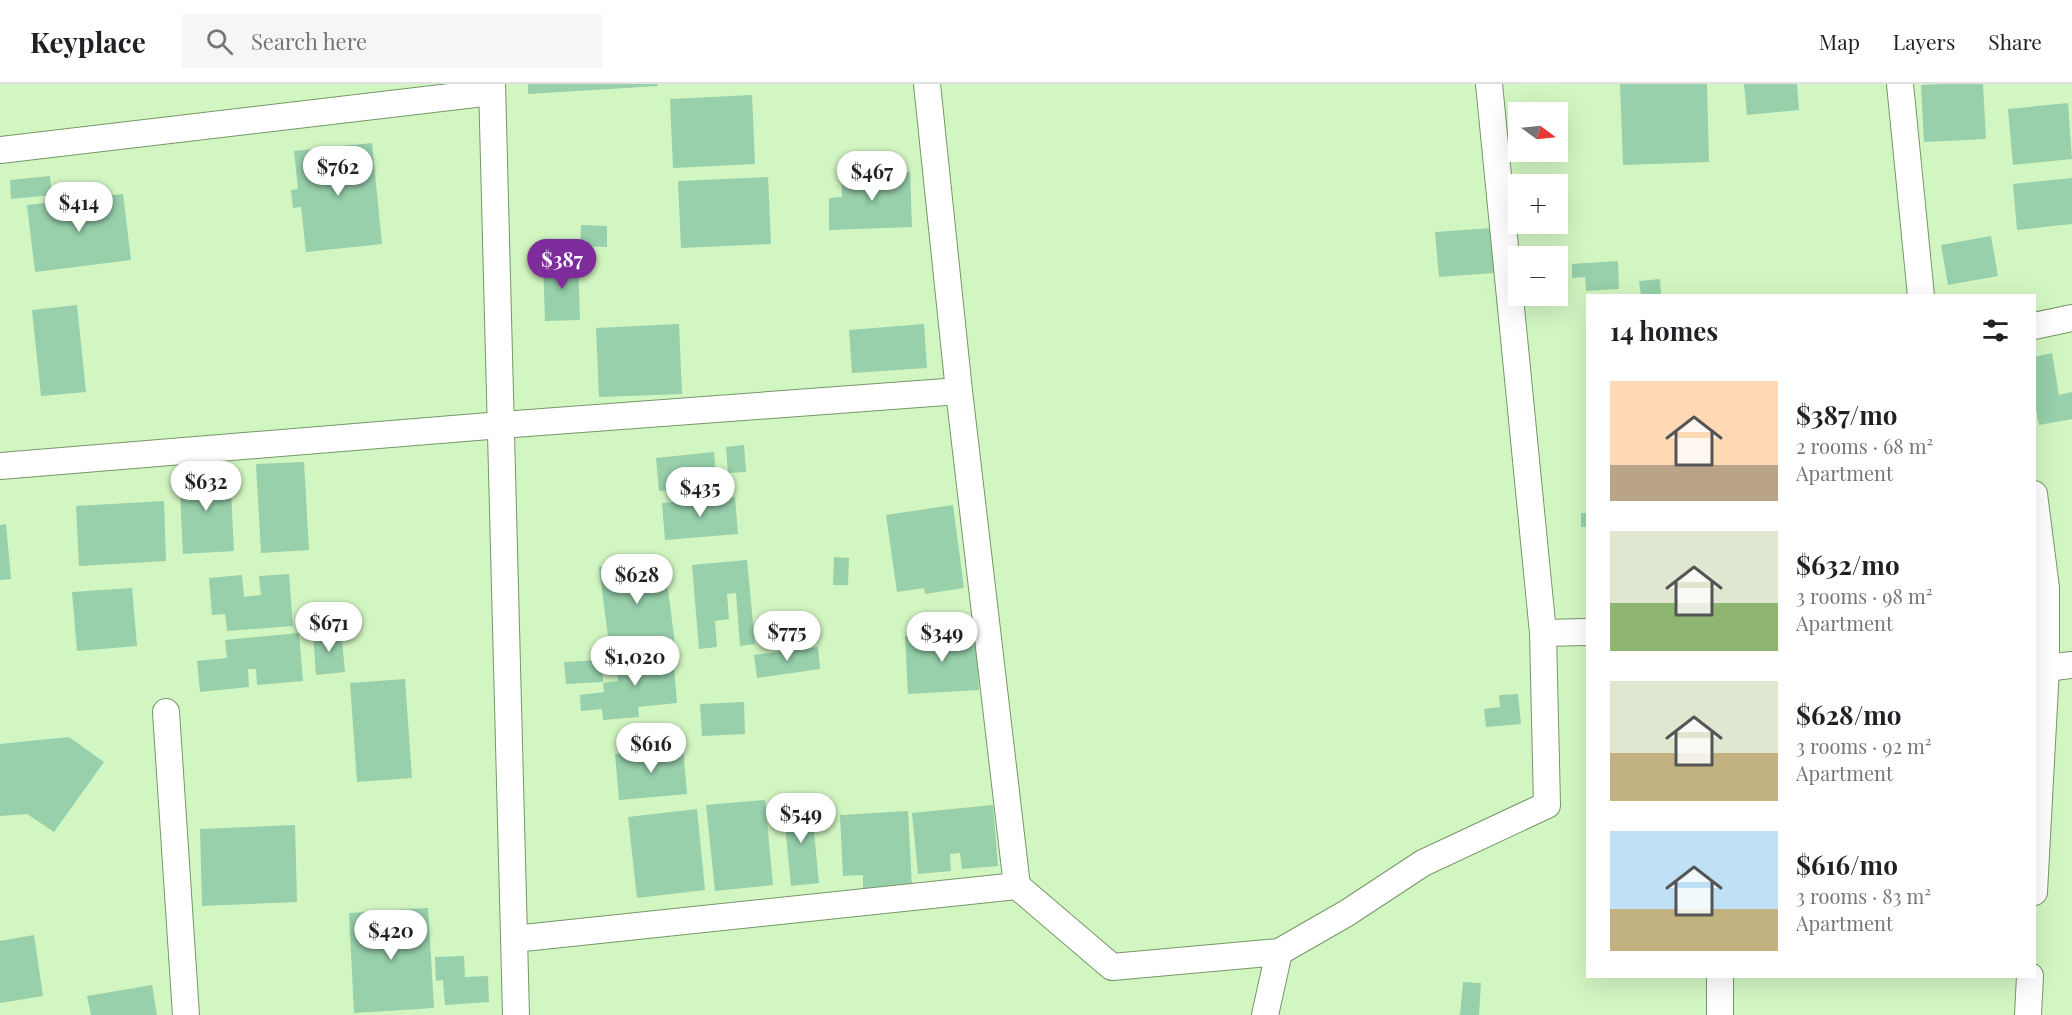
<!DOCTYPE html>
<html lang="en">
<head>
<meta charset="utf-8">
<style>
	body { margin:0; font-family:"Playfair Display",serif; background:#f6f6f6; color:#202124; height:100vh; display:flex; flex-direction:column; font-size:22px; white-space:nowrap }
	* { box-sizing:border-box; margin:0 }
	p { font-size:20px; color:#757577 }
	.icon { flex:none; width:33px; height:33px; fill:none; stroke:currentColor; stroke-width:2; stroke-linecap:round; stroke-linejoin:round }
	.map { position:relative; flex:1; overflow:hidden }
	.details { position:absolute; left:1586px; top:210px; width:450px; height:684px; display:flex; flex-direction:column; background:#fff; border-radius:0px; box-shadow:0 6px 24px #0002 }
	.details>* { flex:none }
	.needle { width:39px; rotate:105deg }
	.fabs { position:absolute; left:1508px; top:18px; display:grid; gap:12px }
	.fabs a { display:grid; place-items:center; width:60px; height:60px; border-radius:0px; background:#fff; box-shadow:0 6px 24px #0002; font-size:30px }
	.price { position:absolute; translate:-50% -51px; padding:0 14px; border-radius:21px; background:#fff; color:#222; font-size:20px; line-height:39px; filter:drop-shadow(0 2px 3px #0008) }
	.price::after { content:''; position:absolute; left:50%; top:36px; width:18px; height:14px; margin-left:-9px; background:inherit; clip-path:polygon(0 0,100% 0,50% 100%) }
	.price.current { background:#7e2c9b; color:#fff }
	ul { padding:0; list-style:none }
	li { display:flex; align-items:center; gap:18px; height:150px; padding:0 24px }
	li span { display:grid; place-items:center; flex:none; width:168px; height:120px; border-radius:0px; color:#555 }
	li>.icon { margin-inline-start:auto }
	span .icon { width:72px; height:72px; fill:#fffc; stroke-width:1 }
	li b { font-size:26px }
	h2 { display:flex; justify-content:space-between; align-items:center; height:72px; padding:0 24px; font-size:26px }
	header { display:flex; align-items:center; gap:36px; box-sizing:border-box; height:84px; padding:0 30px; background:#fff; border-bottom:2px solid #e0e0e0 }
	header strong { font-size:28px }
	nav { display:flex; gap:33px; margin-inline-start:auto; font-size:21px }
	.search { width:420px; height:54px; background:#f6f6f6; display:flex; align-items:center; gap:15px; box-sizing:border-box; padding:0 21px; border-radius:0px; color:#757577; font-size:22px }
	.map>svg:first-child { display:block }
</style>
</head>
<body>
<header>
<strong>Keyplace</strong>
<div class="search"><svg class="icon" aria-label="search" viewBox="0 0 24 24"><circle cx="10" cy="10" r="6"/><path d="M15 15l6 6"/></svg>Search here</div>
<nav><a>Map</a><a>Layers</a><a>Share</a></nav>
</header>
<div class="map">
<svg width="2072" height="931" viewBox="0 0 2072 931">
	<rect width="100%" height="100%" fill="#d2f6c2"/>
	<!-- building -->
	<g fill="#97d0ab">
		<polygon points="528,0 657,0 658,2 528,10"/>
		<polygon points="1620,0 1707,0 1709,78 1623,81"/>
		<polygon points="1744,0 1797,0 1799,26 1747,31"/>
		<polygon points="1939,0 1983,0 1986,55 1924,58 1921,1"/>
		<polygon points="752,11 755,80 673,84 670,15"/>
		<polygon points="2068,19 2072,75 2013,81 2008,25"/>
		<polygon points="372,59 382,160 306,168 301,123 293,124 291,106 298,105 294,67"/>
		<polygon points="910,88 912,143 829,146 829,114 842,113 841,90"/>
		<polygon points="50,92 52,111 11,115 10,96"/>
		<polygon points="768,93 771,160 681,164 678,97"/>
		<polygon points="2072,94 2072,140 2017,146 2013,100"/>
		<polygon points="123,110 131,176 35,188 27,121"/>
		<polygon points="581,141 607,142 607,163 580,162"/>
		<polygon points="1492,144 1494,189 1439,193 1435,148"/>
		<polygon points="1991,152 1998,192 1948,201 1941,161"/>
		<polygon points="578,174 580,236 545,237 543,175"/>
		<polygon points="1618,177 1619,205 1586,207 1585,193 1572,194 1572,180"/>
		<polygon points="1660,195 1661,212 1641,212 1639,197"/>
		<polygon points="77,221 86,308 41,312 32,226"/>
		<polygon points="679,240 682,310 599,313 596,244"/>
		<polygon points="924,240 927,284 852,289 849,246"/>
		<polygon points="2052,269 2059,311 2072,308 2072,335 2039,341 2034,316 2034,273"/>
		<polygon points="744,361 746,388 728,389 726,363"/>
		<polygon points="714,368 717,402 659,407 656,374"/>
		<polygon points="304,378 309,466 261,469 256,380"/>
		<polygon points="230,386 234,467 183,470 179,389"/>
		<polygon points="735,413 738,450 665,456 662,419"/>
		<polygon points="164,417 166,477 79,482 76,422"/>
		<polygon points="953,421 964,504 925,510 924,504 897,508 886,431"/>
		<rect x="1581" y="429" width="6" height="14"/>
		<polygon points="6,440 11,495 0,496 0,441"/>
		<polygon points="834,473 849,474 848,501 833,501"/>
		<polygon points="664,474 675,560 610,568 599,483"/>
		<polygon points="747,476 755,560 740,562 736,509 727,510 729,535 715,537 717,563 699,565 692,481"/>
		<polygon points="289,490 293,542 227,547 225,530 212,531 209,494 242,491 244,513 261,511 259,492"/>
		<polygon points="132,504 137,562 77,567 72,508"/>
		<polygon points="341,546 345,588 316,591 313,549"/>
		<polygon points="976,548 979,606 908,610 905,552"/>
		<polygon points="299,549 303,597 257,601 256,585 248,585 249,603 200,608 197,577 227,574 225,556"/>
		<polygon points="818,563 820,585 757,594 754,571"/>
		<polygon points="673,569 677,619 638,623 639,633 603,636 602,625 581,627 580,611 604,608 603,599 618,597 617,574"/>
		<polygon points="602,576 603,598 566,600 564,578"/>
		<polygon points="405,595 412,694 357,698 350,599"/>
		<polygon points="1518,610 1521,640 1486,643 1484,625 1500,623 1499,611"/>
		<polygon points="744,618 745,650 702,652 700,620"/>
		<polygon points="69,653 104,678 54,748 27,730 0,732 0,660"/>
		<polygon points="683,663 687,710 619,716 615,670"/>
		<polygon points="765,716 773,801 715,807 706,721"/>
		<polygon points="811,717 819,799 791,802 783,720"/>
		<polygon points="993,721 998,782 962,785 960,769 950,770 951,787 918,790 912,729"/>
		<polygon points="697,725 705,806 637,814 628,733"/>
		<polygon points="908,727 912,802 863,804 863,791 843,792 840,731"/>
		<polygon points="295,741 297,818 202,822 200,745"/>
		<polygon points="428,824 434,924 354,929 349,829"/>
		<polygon points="34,851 43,912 0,919 0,857"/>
		<polygon points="464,872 465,893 488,892 489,918 445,921 443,896 436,897 435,873"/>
		<polygon points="1463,898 1481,899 1479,931 1460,931"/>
		<polygon points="152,901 157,931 91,931 87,912"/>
	</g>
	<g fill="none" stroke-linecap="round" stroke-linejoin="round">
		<defs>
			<g id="street">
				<polyline points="492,0 516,931"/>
				<polyline points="927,0 959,307 1017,802 1112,883 1279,868 1347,829 1423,779 1547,721 1543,549 1489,0"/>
				<polyline points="1900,0 1921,212"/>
				<polyline points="0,66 492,8"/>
				<polyline points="2034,242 2072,234"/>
				<polyline points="0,382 501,341 959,307"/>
				<polyline points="2034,410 2046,504 2046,584 2034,808"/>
				<polyline points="1543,549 1587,548"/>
				<polyline points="2034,583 2046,584 2072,581"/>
				<polyline points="166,628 186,931"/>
				<polyline points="514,855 1017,802"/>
				<polyline points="1720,892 1720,931"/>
				<polyline points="1265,931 1279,868"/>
				<polyline points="2028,931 2030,892"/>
			</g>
		</defs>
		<!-- street casing -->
		<use href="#street" stroke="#769767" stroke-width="28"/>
		<!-- street -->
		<use href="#street" stroke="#fff" stroke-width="26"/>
	</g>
</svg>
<div class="fabs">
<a><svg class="needle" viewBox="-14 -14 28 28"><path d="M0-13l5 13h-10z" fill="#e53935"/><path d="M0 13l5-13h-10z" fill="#757577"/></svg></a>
<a>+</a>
<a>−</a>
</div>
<b class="price" style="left:338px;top:113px">$762</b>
<b class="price" style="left:872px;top:118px">$467</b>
<b class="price" style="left:79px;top:149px">$414</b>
<b class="price current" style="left:562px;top:206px">$387</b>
<b class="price" style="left:206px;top:428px">$632</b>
<b class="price" style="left:700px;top:434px">$435</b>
<b class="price" style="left:637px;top:521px">$628</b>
<b class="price" style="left:329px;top:569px">$671</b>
<b class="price" style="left:787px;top:578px">$775</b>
<b class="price" style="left:942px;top:579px">$349</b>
<b class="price" style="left:635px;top:603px">$1,020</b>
<b class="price" style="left:651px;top:690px">$616</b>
<b class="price" style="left:801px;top:760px">$549</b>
<b class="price" style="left:391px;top:877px">$420</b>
<section class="details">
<h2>14 homes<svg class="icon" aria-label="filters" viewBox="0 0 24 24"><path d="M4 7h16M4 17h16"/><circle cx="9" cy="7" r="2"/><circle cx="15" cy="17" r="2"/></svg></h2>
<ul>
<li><span style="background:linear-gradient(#ffd9b3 70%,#b9a48a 0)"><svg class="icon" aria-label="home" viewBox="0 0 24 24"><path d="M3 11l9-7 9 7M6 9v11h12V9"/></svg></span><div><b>$387/mo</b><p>2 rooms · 68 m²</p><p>Apartment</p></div></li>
<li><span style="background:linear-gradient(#dfe7d0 60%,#8fb573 0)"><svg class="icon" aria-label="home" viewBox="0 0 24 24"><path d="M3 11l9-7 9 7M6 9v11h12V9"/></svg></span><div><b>$632/mo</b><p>3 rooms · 98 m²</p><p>Apartment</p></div></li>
<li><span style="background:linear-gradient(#dfe7d0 60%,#c2b280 0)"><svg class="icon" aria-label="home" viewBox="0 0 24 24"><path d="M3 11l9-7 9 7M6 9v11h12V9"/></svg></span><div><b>$628/mo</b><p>3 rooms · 92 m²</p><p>Apartment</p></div></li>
<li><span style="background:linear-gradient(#bfe0f5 65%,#c2b280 0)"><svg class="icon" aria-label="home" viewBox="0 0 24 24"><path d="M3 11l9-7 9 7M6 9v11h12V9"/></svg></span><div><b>$616/mo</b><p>3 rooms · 83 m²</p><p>Apartment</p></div></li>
</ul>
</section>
</div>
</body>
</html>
